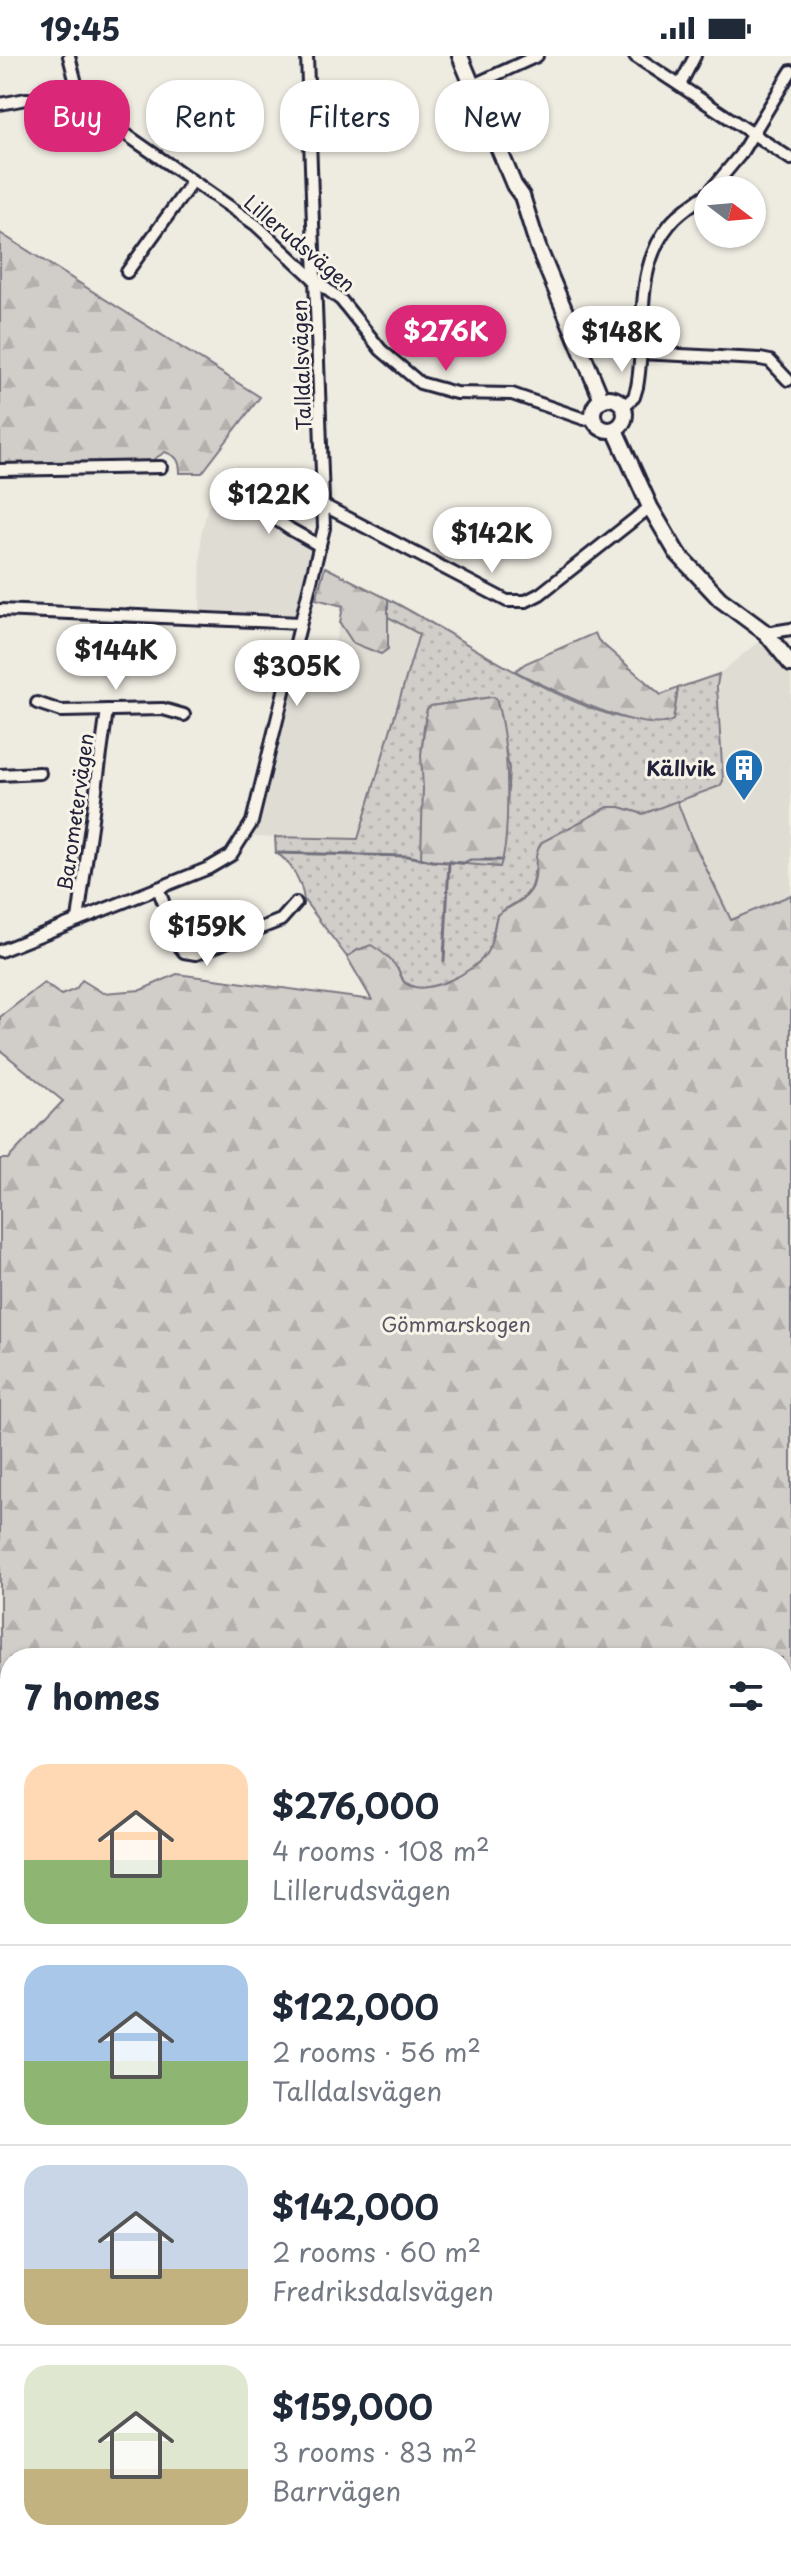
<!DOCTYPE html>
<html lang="en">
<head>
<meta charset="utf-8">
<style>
	body { margin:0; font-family:"Playpen Sans",sans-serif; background:#f6f6f7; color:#1f2937; height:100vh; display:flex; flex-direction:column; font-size:30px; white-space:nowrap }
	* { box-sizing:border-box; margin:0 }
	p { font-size:26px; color:#747a83 }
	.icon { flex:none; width:44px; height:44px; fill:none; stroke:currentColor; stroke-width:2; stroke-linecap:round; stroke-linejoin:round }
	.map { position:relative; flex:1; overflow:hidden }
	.details { position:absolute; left:0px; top:1592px; width:792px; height:914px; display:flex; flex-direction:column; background:#fff; border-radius:32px 32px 0 0; box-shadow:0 2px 6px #0004 }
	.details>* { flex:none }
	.guide { position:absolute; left:24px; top:24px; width:744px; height:72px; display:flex; gap:16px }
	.needle { width:52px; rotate:106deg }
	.buttons { position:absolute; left:694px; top:120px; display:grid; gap:16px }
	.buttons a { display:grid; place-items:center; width:72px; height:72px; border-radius:50%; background:#fff; box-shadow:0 2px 6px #0004; font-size:40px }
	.price { position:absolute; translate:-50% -68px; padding:0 18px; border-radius:28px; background:#fff; color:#222; font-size:26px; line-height:52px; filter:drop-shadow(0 2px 4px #0008) }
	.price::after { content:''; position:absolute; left:50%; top:48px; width:24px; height:18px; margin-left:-12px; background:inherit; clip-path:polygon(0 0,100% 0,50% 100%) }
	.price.active { background:#db2777; color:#fff }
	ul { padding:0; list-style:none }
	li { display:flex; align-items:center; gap:24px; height:200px; padding:0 24px }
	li+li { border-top:2px solid #e0e1e3 }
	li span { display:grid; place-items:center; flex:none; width:224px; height:160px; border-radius:24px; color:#555 }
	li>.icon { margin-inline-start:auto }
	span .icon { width:96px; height:96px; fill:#fffc; stroke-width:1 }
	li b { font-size:34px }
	h2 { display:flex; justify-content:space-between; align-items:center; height:96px; padding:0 24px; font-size:34px }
	.chip { padding:0 28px; border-radius:32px; background:#fff; box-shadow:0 2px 6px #0004; font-size:28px; line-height:72px }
	.chip.active { background:#db2777; color:#fff }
	.status { display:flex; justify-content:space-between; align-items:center; height:56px; padding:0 40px; background:#fff; direction:ltr }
	.status svg { height:22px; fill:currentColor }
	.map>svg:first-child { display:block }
</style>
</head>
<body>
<div class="status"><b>19:45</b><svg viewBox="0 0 49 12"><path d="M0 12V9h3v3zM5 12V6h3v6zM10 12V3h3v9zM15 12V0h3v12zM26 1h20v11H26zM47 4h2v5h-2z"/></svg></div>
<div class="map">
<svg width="791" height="2505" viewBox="0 0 791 2505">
	<defs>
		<pattern id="grass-dots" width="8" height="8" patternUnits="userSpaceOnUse" patternTransform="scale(2)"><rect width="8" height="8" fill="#d1cdc9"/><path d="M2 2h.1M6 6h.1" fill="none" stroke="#b3b0ae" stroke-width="1.8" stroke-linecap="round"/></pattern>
		<pattern id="forest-firs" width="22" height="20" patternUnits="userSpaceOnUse" patternTransform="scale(2)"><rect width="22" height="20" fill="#d1cdc9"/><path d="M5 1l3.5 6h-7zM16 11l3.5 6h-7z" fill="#b3b0ae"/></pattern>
	</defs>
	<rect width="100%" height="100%" fill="#eeebe1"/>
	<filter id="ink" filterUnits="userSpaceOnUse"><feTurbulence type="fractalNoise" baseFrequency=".0125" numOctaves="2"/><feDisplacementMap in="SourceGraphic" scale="16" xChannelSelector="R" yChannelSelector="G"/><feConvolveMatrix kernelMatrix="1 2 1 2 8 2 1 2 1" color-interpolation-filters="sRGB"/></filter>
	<g filter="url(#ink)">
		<!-- built -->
		<g fill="#dfdcd4">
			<polygon points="219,438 305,486 311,493 296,558 284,561 200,557 201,478 208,450"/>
			<polygon points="388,561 419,578 358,784 252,780 263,756 303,590 332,597 340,567 346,577 389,574"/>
			<polygon points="758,586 765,588 791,617 791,839 731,865 691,781 677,745 719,730 719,618"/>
		</g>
		<!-- grass -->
		<g fill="url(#grass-dots)" stroke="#7a7882" stroke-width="2" fill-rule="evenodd">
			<path d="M 388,543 C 459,579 572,662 649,666 C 659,666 665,669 673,664 L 678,632 L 719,618 L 717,630 L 723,725 L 720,730 L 643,758 L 620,751 L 534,816 C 531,846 517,843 497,859 C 494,870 493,882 490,892 C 481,917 441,929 418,933 L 404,926 L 398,913 L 358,894 L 347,901 L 304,844 C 302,827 291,805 276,797 L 275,781 L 358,783 L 419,578 L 388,561 ZM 492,641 L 496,642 L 509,712 L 505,787 L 499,811 L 440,804 C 428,753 415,706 427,653 L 431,650 Z"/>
			<polygon points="782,1774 791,1776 791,1943 782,1938"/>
		</g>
		<!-- forest -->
		<g fill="url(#forest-firs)" stroke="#7a7882" stroke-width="2">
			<path d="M 0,177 L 260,341 L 202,417 L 180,417 C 180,405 177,400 165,396 L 148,407 L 0,411 Z"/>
			<polygon points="325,511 388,543 388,593 381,598 353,587 340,567 343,550 316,543"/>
			<path d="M 595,577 L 598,584 L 661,639 L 678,632 L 673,664 C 643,681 545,630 515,615 L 526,607 Z"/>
			<path d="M 492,641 L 496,642 C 507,682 508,719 507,761 C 506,778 506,795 500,811 L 432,805 L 421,802 L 423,732 L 421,699 L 427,653 L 431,650 Z"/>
			<path d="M 677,745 L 691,781 L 731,864 L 791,839 L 791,1776 L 782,1774 L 782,1602 L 10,1602 L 10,2253 L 0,2252 L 0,1103 L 8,1103 L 63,1045 L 0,994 L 0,961 L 44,927 L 61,939 L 76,933 L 82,924 L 103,937 L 141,934 L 177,918 L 372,944 L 347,901 L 358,894 L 371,889 C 383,896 392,903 399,915 C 399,916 403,925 404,926 C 423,944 477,915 487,896 C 493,886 494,871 497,859 C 509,850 526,846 533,830 C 539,814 531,800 542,786 L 608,751 L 620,751 L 643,758 Z"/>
			<polygon points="782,1938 791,1943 791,2505 361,2505 360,2496 782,2496 782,2043 791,1999 782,1998"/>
			<polygon points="198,2496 296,2496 291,2505 199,2505"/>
		</g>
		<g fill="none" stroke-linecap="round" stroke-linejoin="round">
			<!-- stream -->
			<g stroke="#716f7b" stroke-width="3">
				<polyline points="276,797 407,800 432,805 464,807 470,804 500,804"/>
				<polyline points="444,905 449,806"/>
			</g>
			<defs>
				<g id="street">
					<polyline points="69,0 81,47 256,169 316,225 341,244 381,294 420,327 456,337 512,338 584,363 593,361"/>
					<polyline points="635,0 791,103"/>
					<polyline points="473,29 537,0"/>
					<polyline points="680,29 695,0"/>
					<polyline points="0,48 26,43 81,47"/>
					<polyline points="711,134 740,99 791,15"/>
					<polyline points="127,216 192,126"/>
					<polyline points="640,297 760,303 770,305 788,324"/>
					<path d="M 623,351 L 634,341 L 637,331 C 647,278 632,214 670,168 C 680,155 695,147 708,137"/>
					<polyline points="0,414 161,411"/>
					<polyline points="237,437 290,473 320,490"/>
					<polyline points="325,450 507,545 526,545 540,538 650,451"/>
					<polyline points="0,554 300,567"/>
					<polyline points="766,577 791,573"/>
					<polyline points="37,647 61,655 163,653 184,659"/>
					<polyline points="0,719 40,717"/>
					<polyline points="158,832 180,891 184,896 196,898 281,864 296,847"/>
					<polyline points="78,864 107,654"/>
					<polyline points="0,895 209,812 231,799 252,766 324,472 307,0"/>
					<polyline points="782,1853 791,1854"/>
					<polyline points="0,2343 10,2348"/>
					<polyline points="26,2505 26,2496"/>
				</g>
				<g id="secondary">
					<polyline points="460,0 514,129 522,140 538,191 602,344"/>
					<circle cx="609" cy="358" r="16"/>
					<polyline points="615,374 650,451 677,497 720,543 766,577 791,608"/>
				</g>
			</defs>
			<!-- street casing -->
			<use href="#street" stroke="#22223b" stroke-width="16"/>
			<!-- secondary casing -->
			<use href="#secondary" stroke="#22223b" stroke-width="20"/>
			<!-- street -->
			<use href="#street" stroke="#f7f3e8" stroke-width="10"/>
			<!-- secondary -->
			<use href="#secondary" stroke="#f7f3e8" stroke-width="14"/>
		</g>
	</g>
	<!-- icons -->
	<defs>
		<symbol id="building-pin" viewBox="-11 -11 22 30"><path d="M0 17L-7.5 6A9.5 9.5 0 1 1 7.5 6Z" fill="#1f6fb2" stroke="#f7f3e8"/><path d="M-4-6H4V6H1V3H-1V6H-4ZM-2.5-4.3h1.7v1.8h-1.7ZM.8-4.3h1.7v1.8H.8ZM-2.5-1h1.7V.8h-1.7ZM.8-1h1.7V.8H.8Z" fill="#fff"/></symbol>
	</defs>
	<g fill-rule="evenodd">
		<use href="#building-pin" x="722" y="690" width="44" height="60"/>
	</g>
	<g text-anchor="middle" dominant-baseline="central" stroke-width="6" stroke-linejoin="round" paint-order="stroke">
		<!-- street labels -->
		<g font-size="20" fill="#22223b" stroke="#f7f3e8">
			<text transform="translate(300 187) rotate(40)">Lillerudsvägen</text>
			<text transform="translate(301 309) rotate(-92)">Talldalsvägen</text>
			<text transform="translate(75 756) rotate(-82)">Barometervägen</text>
		</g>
		<!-- poi labels -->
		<g font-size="20" font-weight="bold" fill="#22223b" stroke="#f7f3e8" text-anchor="end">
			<text x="716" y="712">Källvik</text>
		</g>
		<!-- park labels -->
		<g font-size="20" fill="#575566" stroke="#f7f3e8">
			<text x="456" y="1268">Gömmarskogen</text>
		</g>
	</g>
</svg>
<div class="buttons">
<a><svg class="needle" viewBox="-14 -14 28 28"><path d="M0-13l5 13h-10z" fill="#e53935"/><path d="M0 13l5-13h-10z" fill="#747a83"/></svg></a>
</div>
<b class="price active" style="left:446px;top:317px">$276K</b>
<b class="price" style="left:622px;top:318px">$148K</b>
<b class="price" style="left:269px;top:480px">$122K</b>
<b class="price" style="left:492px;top:519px">$142K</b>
<b class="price" style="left:116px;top:636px">$144K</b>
<b class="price" style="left:297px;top:652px">$305K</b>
<b class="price" style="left:207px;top:912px">$159K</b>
<div class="guide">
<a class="chip active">Buy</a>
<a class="chip">Rent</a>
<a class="chip">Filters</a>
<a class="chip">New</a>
</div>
<section class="details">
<h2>7 homes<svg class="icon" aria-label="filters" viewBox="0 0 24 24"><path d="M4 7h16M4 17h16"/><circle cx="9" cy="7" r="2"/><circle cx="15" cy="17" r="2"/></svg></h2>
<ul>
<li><span style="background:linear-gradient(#ffd9b3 60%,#8fb573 0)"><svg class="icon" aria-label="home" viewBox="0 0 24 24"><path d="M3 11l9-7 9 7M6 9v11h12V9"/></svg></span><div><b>$276,000</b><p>4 rooms · 108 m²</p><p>Lillerudsvägen</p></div></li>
<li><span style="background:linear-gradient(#a9c7e8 60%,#8fb573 0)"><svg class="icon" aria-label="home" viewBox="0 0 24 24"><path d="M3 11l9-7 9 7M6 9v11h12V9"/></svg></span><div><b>$122,000</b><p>2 rooms · 56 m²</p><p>Talldalsvägen</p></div></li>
<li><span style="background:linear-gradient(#c9d6e8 65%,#c2b280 0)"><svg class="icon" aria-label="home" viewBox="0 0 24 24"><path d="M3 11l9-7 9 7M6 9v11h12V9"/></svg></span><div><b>$142,000</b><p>2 rooms · 60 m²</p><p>Fredriksdalsvägen</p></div></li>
<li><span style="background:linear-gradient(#dfe7d0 65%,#c2b280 0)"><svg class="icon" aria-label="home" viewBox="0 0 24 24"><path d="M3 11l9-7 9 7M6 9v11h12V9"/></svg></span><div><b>$159,000</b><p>3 rooms · 83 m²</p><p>Barrvägen</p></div></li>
</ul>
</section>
</div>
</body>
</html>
